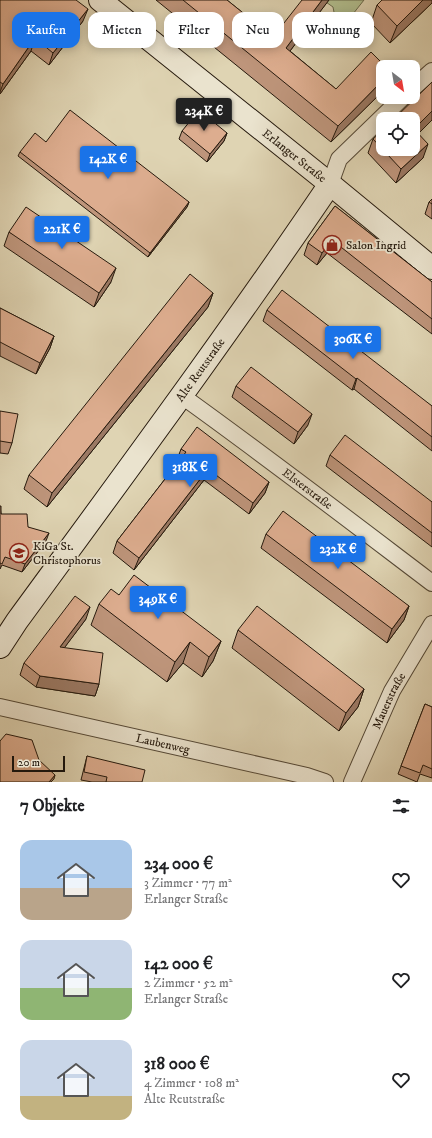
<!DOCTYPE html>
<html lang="de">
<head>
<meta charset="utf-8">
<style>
	body { margin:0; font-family:"IM FELL DW Pica",serif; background:#f6f6f6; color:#202124; height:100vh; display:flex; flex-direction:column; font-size:15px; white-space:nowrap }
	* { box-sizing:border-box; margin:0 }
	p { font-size:13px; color:#757577 }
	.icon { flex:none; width:22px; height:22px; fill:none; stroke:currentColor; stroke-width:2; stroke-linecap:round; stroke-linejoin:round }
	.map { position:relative; height:782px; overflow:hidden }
	.drawer { display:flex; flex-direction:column; background:#fff; flex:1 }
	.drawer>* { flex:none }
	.banner { position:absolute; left:12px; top:12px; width:408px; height:36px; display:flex; gap:8px }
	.needle { width:26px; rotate:149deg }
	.buttons { position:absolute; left:376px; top:60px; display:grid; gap:8px }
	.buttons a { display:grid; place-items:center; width:44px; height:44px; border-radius:8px; background:#fff; box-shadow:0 2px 10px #0003; font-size:20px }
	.scale { position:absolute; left:12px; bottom:10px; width:53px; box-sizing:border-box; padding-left:4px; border:2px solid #25190d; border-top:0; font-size:11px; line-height:14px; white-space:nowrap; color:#25190d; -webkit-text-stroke:3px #eae3ce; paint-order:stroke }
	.price { position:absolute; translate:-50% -34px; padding:0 9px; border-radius:4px; background:#1a73e8; color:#fff; font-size:13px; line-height:26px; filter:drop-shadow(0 1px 2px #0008) }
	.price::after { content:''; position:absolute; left:50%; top:24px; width:12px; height:9px; margin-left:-6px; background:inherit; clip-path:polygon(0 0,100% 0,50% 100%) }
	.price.current { background:#222; color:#fff }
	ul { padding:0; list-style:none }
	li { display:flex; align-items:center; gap:12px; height:100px; padding:0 20px }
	li span { display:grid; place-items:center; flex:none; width:112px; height:80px; border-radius:12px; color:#555 }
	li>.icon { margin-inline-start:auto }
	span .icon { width:48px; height:48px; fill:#fffc; stroke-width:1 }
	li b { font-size:17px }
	h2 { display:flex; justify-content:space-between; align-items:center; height:48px; padding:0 20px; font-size:17px }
	.pill { padding:0 14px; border-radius:12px; background:#fff; box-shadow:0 2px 10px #0003; font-size:14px; line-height:36px }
	.pill.current { background:#1a73e8; color:#fff }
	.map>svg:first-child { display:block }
</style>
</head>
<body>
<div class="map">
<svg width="432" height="782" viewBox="0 0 432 782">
	<rect width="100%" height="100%" fill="#dfd4b3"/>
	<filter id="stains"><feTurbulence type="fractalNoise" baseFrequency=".005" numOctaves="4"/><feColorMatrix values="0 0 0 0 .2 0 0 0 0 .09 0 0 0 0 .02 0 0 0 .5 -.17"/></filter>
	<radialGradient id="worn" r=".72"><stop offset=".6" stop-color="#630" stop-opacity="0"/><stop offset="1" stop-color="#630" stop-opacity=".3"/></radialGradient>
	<!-- green -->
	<polygon fill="#b1bd8d" stroke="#6b6b4d" points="323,0 364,0 338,33 333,7"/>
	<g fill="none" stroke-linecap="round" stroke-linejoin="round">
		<defs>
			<g id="street">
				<polyline points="413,88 432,71"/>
				<polyline points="330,184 339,159 403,97"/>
				<path id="s1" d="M 182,396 C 267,457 349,520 432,583"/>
				<path id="s2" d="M 0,707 L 307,776 L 325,782"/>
				<path id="s3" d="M 352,782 L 392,691 L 432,624"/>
			</g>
			<g id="secondary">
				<path id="s4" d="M 100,0 L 330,184 L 432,268"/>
				<path id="s5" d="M 0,647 L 17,621 C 123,476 230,332 330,184"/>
			</g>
		</defs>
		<!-- street casing -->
		<use href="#street" stroke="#544836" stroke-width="18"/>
		<!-- secondary casing -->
		<use href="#secondary" stroke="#25190d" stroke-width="24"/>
		<!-- street -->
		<use href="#street" stroke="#eae3ce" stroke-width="16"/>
		<!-- secondary -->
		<use href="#secondary" stroke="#eae3ce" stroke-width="22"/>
	</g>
	<!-- wall -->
	<g fill="#be957b" stroke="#25190d">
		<polygon points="0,0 83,21 49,65 31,51 0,94"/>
		<polygon points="156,0 227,0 273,37 328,1 290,51 336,89 383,67 383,91 331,142"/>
		<polygon points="432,0 432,3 390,43 371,23 377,5"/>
		<polygon points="182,131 227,133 224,141 207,162 179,139"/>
		<polygon points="419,133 423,158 396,183 368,153 373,139"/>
		<polygon points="46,142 189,202 187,207 148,257 18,156 20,152"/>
		<polygon points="432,199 432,219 425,214 429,202"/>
		<polygon points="335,206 432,282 432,334 327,253 317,265 304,255 308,243"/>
		<polygon points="9,232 111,282 94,307 4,246"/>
		<polygon points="213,293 208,307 47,507 24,489 29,475"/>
		<polygon points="0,308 54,336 50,348 36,374 0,356"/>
		<polygon points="267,310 432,406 432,451 354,389 352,390 263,321"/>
		<polygon points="236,386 308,425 294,444 232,397"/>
		<polygon points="0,411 12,443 8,454 0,453"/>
		<polygon points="181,449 269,482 265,493 249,514 204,480 134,570 113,553 117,541 179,461 177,460"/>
		<polygon points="330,455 432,502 432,547 326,466"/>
		<polygon points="0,506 1,514 28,527 46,541 22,572 2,565 0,569"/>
		<polygon points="266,534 409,606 404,620 387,643 261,548"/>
		<polygon points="119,595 221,641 213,661 202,677 183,663 167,682 91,625 99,604"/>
		<polygon points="86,619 64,648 99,684 95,696 36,687 20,675 24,663"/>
		<polygon points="238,630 364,689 358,707 339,731 232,648"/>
		<polygon points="425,704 432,707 432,778 420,774 417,782 398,774"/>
		<polygon points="87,756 142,782 92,782 81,780"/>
	</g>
	<!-- shaded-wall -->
	<g fill="#9b7964" stroke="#25190d">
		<polygon points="322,0 329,0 280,64 286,48"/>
		<polygon points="423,0 432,0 432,3 390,43 397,26"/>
		<polygon points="88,9 83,21 49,65 53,53"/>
		<polygon points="35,38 31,51 0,94 0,92 3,84"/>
		<polygon points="383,80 383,91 331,142 338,126"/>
		<polygon points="432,111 432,120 413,139 414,129"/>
		<polygon points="227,133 224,141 207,162 210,154"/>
		<polygon points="428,144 423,158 396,183 401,169"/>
		<polygon points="189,202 187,207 148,257 150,253"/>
		<polygon points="332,240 327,253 317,265 322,253"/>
		<polygon points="116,268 111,282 94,307 99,293"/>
		<polygon points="213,293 208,307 47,507 52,493"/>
		<polygon points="54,336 50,348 36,374 40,363"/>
		<polygon points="357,378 354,389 352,390 356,379"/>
		<polygon points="312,414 308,425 294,444 298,432"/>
		<polygon points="208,469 204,480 134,570 139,558"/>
		<polygon points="269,482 265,493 249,514 253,503"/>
		<polygon points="49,533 46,541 22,572 25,564"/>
		<polygon points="409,606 404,620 387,643 392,629"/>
		<polygon points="90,607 86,619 56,659 60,647"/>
		<polygon points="221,641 213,661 202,677 209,657"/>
		<polygon points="190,642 183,663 167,682 175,662"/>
		<polygon points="40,676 99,684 95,696 36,687"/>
		<polygon points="364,689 358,707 339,731 346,713"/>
		<polygon points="55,775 54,779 51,782 49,782"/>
	</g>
	<!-- building -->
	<g fill="#ddad8f" stroke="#25190d">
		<polygon points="0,0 76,0 88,9 53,53 35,38 3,84 0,82"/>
		<polygon points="183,0 227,0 273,37 302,0 322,0 286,48 336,89 371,52 386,67 383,67 383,80 338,126"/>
		<polygon points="382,0 423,0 397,26 377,5"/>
		<polygon points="432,82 432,111 414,129 428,144 401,169 373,139 383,130 383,149 413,149 413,119 394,119"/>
		<polygon points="70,110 189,202 150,253 20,152 35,133 46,142"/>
		<polygon points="199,110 227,133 210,154 182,131"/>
		<polygon points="432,199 432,204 429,202"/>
		<polygon points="335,206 432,282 432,319 332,240 322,253 308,243"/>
		<polygon points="26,207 116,268 99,293 9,232"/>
		<polygon points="190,274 213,293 52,493 29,475"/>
		<polygon points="282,290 432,406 432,437 357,378 356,379 267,310"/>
		<polygon points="0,308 54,336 40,363 0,342"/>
		<polygon points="251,367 312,414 298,432 236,386"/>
		<polygon points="0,411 18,414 12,443 0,441"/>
		<polygon points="197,427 269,482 253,503 208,469 139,558 117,541 186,452 181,449"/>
		<polygon points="345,435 432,502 432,533 330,455"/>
		<polygon points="0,506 1,506 1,514 27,514 28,527 49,533 25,564 5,557 2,564 0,563"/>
		<polygon points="283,511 409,606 392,629 266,534"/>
		<polygon points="134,575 221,641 209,657 190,642 175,662 99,604 111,589 119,595"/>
		<polygon points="75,596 90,607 60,647 103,653 99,684 40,676 24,663"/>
		<polygon points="257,606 364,689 346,713 238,630"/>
		<polygon points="425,704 432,707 432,769 423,765 420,773 401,766"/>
		<polygon points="6,734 32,740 39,760 55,775 49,782 0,782 0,741"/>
		<polygon points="87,756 145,770 142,782 106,782 107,777 84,772"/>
	</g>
	<!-- icons -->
	<defs>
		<symbol id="shop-ring" viewBox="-11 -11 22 22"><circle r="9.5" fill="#eae3ce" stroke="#8f2418" stroke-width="1.5"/><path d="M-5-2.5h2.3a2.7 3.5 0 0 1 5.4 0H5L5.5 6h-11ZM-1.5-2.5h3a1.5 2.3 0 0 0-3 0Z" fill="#8f2418"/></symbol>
		<symbol id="school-ring" viewBox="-11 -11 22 22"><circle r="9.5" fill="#eae3ce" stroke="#8f2418" stroke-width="1.5"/><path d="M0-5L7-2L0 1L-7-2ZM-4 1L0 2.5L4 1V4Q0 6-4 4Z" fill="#8f2418"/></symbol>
	</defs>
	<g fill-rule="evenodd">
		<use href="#shop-ring" x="321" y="234" width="22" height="22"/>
		<use href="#school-ring" x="8" y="542" width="22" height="22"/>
	</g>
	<g text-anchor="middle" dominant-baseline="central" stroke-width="3.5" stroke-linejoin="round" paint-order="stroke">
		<!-- street labels -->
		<g font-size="12" fill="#25190d" stroke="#eae3ce">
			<text stroke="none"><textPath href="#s4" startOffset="249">Erlanger Straße</textPath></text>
			<text stroke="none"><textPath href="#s5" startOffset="342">Alte Reutstraße</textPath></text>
			<text stroke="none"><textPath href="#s1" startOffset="156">Elsterstraße</textPath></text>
			<text stroke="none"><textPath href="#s3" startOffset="89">Mauerstraße</textPath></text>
			<text stroke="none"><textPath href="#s2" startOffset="167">Laubenweg</textPath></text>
		</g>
		<!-- poi labels -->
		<g font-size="12" fill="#25190d" stroke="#eae3ce" text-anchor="start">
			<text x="346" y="245">Salon Ingrid</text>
			<text x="33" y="546">KiGa St.<tspan x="33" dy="14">Christophorus</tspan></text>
		</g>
	</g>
	<rect width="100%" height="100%" filter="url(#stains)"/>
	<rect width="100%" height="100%" fill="url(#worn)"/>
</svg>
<div class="buttons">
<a><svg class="needle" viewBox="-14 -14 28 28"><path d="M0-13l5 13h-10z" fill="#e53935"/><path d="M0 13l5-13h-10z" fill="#757577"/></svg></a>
<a><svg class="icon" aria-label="locate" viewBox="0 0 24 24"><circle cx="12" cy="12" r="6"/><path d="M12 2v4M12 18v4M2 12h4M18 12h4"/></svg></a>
</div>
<div class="scale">20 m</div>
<b class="price current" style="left:204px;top:132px">234K €</b>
<b class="price" style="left:108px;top:180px">142K €</b>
<b class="price" style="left:62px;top:250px">221K €</b>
<b class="price" style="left:353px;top:360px">306K €</b>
<b class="price" style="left:190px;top:488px">318K €</b>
<b class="price" style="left:338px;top:570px">232K €</b>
<b class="price" style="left:158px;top:620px">349K €</b>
<div class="banner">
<a class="pill current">Kaufen</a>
<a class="pill">Mieten</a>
<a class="pill">Filter</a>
<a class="pill">Neu</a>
<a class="pill">Wohnung</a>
</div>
</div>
<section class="drawer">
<h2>7 Objekte<svg class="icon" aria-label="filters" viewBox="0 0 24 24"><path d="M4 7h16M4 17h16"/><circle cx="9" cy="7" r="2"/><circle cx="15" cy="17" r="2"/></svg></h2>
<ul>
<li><span style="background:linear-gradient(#a9c7e8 60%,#b9a48a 0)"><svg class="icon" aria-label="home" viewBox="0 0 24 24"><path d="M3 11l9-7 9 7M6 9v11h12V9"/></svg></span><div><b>234 000 €</b><p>3 Zimmer · 77 m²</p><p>Erlanger Straße</p></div><svg class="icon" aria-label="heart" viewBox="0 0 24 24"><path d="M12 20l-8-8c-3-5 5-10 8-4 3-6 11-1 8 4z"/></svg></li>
<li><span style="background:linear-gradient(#c9d6e8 60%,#8fb573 0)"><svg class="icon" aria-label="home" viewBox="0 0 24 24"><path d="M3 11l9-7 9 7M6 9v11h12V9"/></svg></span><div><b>142 000 €</b><p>2 Zimmer · 52 m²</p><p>Erlanger Straße</p></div><svg class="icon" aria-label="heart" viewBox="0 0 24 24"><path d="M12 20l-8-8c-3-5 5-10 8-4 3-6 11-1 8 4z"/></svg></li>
<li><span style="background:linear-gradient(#c9d6e8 70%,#c2b280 0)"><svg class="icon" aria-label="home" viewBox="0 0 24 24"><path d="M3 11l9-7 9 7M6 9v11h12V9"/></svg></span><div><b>318 000 €</b><p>4 Zimmer · 108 m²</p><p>Alte Reutstraße</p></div><svg class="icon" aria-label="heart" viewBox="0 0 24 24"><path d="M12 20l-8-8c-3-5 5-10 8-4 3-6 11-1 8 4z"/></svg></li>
</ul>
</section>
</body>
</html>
